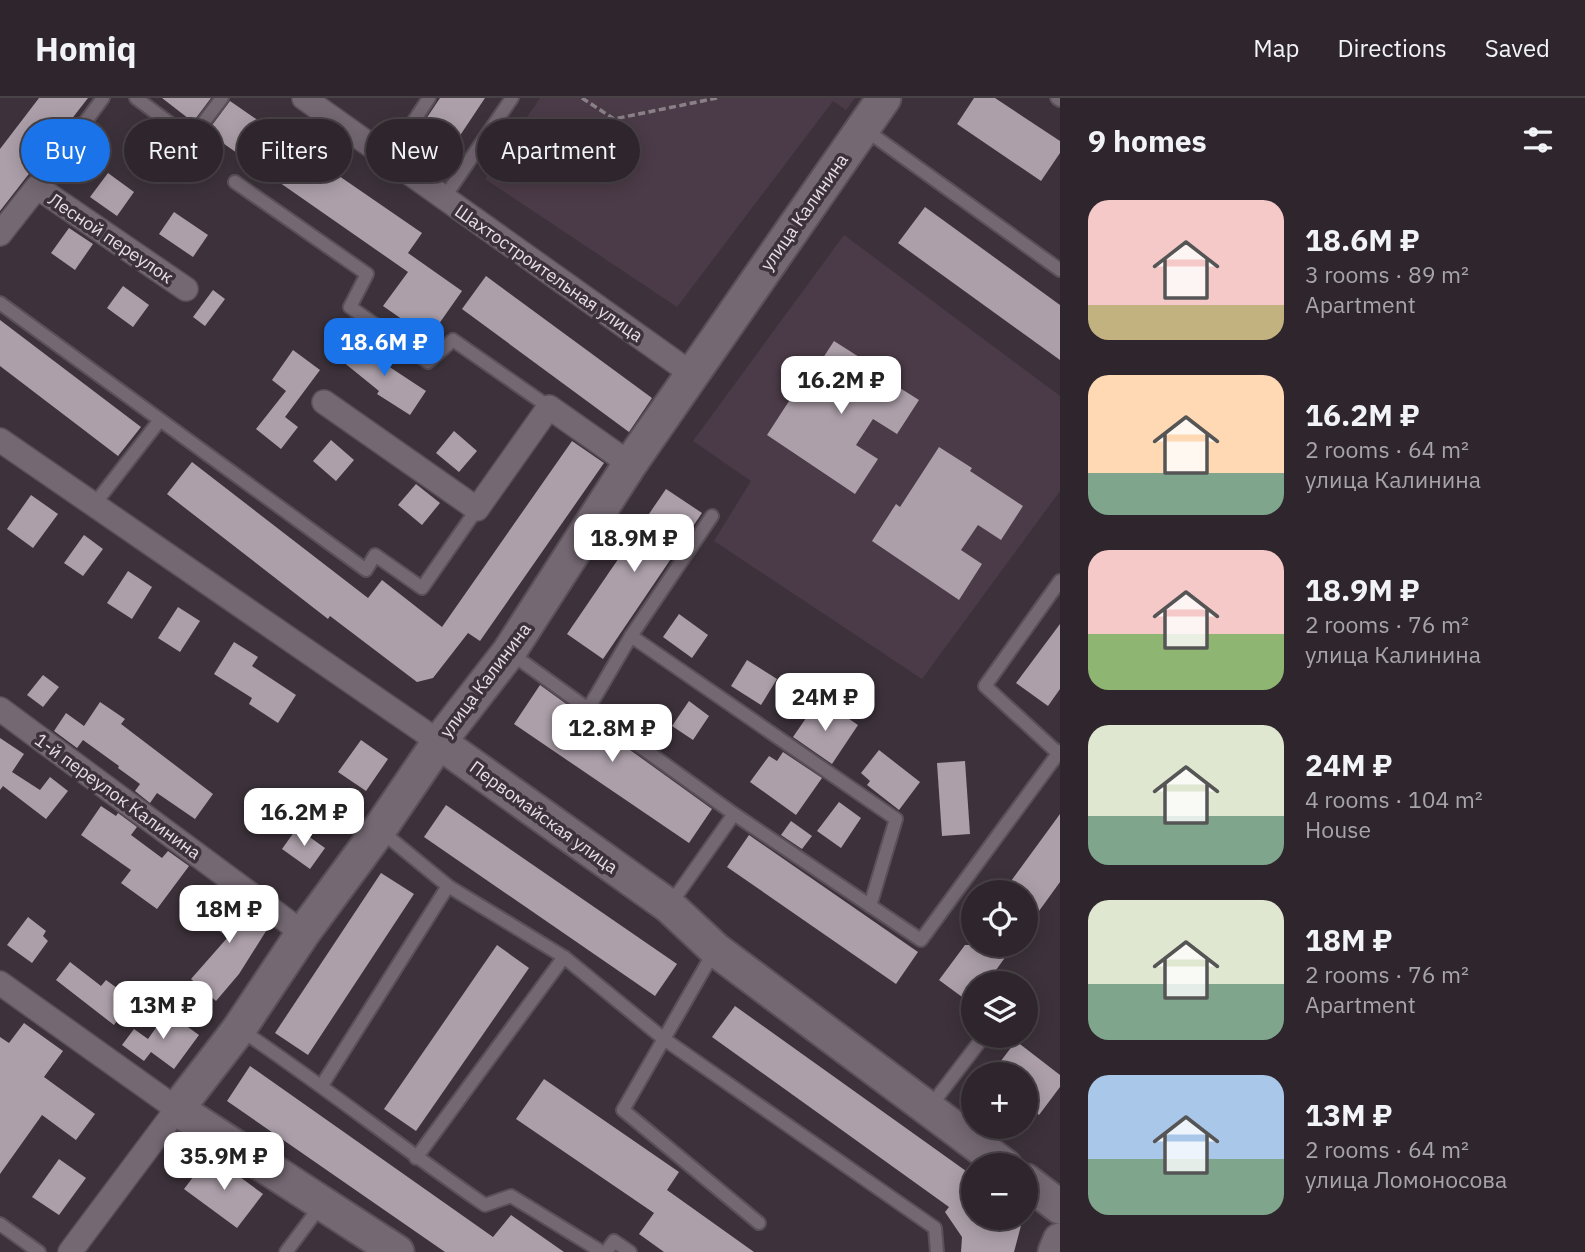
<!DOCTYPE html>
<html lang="en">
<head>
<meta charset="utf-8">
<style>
	body { margin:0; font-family:"IBM Plex Sans",sans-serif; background:#3a3238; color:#f1f3f6; height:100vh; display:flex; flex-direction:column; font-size:26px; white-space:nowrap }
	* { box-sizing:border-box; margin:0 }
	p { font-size:23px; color:#a7a5a9 }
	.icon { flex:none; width:38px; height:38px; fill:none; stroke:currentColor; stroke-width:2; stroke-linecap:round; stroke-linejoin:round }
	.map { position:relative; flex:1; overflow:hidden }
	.details { display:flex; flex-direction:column; background:#2e262c; width:525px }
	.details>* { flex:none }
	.banner { position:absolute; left:21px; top:21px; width:665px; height:63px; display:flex; gap:14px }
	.buttons { position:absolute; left:961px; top:782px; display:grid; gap:14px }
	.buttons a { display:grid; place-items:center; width:77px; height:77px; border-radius:50%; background:#2e262c; box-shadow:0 4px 18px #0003,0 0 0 2px #494348; font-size:35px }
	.price { position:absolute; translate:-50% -60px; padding:0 16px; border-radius:14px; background:#fff; color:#222; font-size:23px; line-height:46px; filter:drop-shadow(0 2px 4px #0008) }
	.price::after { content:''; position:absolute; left:50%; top:42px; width:21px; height:16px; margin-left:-10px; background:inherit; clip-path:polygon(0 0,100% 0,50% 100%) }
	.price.current { background:#1a73e8; color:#fff }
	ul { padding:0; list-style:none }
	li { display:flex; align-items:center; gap:21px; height:175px; padding:0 28px }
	li span { display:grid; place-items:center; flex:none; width:196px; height:140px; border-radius:21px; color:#555 }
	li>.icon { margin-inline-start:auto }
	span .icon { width:84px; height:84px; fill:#fffc; stroke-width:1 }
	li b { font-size:30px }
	h2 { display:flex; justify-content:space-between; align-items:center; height:84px; padding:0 28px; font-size:30px }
	.tag { padding:0 24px; border-radius:32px; background:#2e262c; box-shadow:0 4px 18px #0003,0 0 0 2px #494348; font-size:24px; line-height:63px }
	.tag.current { background:#1a73e8; color:#fff }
	header { display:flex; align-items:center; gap:42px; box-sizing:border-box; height:98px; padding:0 35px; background:#2e262c; border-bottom:2px solid #494348 }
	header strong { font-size:33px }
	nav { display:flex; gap:38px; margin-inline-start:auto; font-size:24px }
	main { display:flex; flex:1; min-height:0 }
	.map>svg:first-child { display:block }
</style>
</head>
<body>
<header>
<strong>Homiq</strong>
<nav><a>Map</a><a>Directions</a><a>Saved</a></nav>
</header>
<main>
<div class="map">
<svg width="1060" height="1154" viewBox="0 0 1060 1154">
	<rect width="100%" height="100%" fill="#3d323b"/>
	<!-- built -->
	<g fill="#4b3b48">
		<polygon points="540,0 855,0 846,12 833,3 677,209 485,81"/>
		<polygon points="844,137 1060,298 1060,393 922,581 714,443 751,383 693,343"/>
	</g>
	<!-- building -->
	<g fill="#ac9fa9">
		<polygon points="39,0 88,0 0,113 0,51"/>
		<polygon points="162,0 211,0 193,24"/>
		<polygon points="440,0 485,0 457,42 426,21"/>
		<polygon points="974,0 995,0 1060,43 1060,55 1041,83 957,26"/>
		<polygon points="230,3 422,135 408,155 462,193 429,240 383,208 408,174 207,34"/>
		<polygon points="152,30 181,51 163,76 134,55"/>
		<polygon points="108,75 134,94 117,118 90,99"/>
		<polygon points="925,109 1060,207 1060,262 898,145"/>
		<polygon points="174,114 208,137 193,159 159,136"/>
		<polygon points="69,130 93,146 75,172 51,155"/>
		<polygon points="486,178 652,300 629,334 462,211"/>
		<polygon points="123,188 149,207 133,229 107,210"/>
		<polygon points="213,192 225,201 205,228 193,219"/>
		<polygon points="0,222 141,329 118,358 0,268"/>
		<polygon points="361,241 384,261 382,264 426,293 410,317 377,296 379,293 342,263"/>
		<polygon points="834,243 867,264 865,268 919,302 897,336 873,321 856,347 878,361 855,396 767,337 791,300 795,303"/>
		<polygon points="293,252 320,272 285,319 298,329 281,351 256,331 286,293 272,282"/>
		<polygon points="454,333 477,353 459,374 436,355"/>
		<polygon points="331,342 354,362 336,383 313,363"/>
		<polygon points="572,343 604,365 480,543 468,535 433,580 417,584 330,518 328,521 167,396 192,364 368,500 382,482 442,529"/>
		<polygon points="939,349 972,370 970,373 1023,408 1001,442 978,427 961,452 982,466 959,502 872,443 896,406 900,409"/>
		<polygon points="416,386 440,405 422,427 398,407"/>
		<polygon points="666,391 702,415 603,561 567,536"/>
		<polygon points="31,397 58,416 33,450 7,431"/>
		<polygon points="84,437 103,451 83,478 64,465"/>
		<polygon points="128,473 152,489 132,521 107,505"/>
		<polygon points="178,509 200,523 180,554 158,540"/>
		<polygon points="679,516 708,537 692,560 663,539"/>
		<polygon points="1060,526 1060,591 1048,608 1016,585"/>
		<polygon points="234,544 258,559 252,568 296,597 278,625 249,606 252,600 214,576"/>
		<polygon points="747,562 777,581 761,607 731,588"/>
		<polygon points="43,577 59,589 43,609 27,597"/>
		<polygon points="540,587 712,711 689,745 514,626"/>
		<polygon points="689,603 709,618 693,642 672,628"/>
		<polygon points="100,604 125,621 121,626 213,696 195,721 157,695 150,705 135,693 140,686 118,670 119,668 83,642 77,650 54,633 66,615 84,628"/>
		<polygon points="815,607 834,621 839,614 858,627 832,666 793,639"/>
		<polygon points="0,640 24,656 12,674 40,692 50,679 68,693 46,721 3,688 0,692"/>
		<polygon points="361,642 388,661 366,693 338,674"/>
		<polygon points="879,652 920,684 899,712 867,687 870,683 861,675"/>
		<polygon points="783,654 822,680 796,717 750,684 769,658 777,663"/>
		<polygon points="965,663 970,736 942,738 937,665"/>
		<polygon points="839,704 861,720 841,750 817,733"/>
		<polygon points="446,707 677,866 655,898 424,739"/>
		<polygon points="101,708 116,718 118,715 137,729 131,737 162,760 168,753 189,768 157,811 121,785 131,772 81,737"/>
		<polygon points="1060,716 1060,784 1026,831 1026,794 1003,794"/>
		<polygon points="791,723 812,738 802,751 781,737"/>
		<polygon points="297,730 325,750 310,771 282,751"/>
		<polygon points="749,737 918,854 896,886 727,769"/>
		<polygon points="381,775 414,796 308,957 275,935"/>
		<polygon points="222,793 253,815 251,818 268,830 239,876 216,903 191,881 228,839 203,822"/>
		<polygon points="28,819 46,833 43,838 48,843 32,865 7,847"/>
		<polygon points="497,847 529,870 416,1033 384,1011"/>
		<polygon points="965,847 1014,847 986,886 973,886 973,907 939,882"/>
		<polygon points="70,864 101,888 106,882 132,901 114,927 56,882"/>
		<polygon points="735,908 966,1073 963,1077 973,1084 973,1120 1023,1120 1014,1154 961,1154 962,1139 945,1114 949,1109 712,939"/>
		<polygon points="167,914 199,937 174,971 151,954 144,963 122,947 134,931 148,941"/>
		<polygon points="24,925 63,953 44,979 95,1016 76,1042 42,1017 0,1076 0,939 9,945"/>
		<polygon points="1016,943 1060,977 1060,989 1039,1017 1026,1006 1026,976 991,976"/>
		<polygon points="250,968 493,1139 511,1117 564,1154 445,1154 227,1003"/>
		<polygon points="544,981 679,1074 667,1092 754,1154 664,1154 639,1136 654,1115 516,1021"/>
		<polygon points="210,1057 263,1096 237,1130 184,1091"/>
		<polygon points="59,1061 86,1080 59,1117 32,1099"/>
	</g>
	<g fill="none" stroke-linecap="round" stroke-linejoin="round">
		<defs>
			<g id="lane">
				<polyline points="136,0 191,41 222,0"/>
				<polyline points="1057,0 1060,2"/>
				<polyline points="863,30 1060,172"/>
				<polyline points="389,61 429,0"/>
				<polyline points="235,84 367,176 350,209 428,264 453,242 549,309"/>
				<polyline points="37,89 103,0"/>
				<polyline points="444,100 512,0"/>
				<polyline points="0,205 366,472 375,457 422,490 477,411"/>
				<polyline points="93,408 160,322"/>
				<polyline points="631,538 896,721 870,808"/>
				<polyline points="509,554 734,716 921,842 1060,653"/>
				<polyline points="588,611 631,538 712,418"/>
				<polyline points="1058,655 985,588 1060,483"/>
				<polyline points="381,733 448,788 564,859 664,941 935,1130 937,1154"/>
				<polyline points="669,808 734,716"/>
				<polyline points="715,852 623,1012 759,1125"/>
				<path d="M 241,932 C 324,988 402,1050 485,1107 L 511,1098 L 602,1154"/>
				<polyline points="322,987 448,788"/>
				<polyline points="929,1010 984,938"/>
				<polyline points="416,1060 564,859"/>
				<polyline points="0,1126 39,1154"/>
				<polyline points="286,1154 322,1106"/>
				<polyline points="606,1154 614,1143 630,1154"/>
			</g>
			<g id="street">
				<polyline points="304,0 692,276"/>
				<polyline points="0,136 37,89 186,191"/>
				<polyline points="324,304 477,411 549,309 630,366"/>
				<polyline points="0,342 439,644"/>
				<polyline points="0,611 303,835"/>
				<polyline points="0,885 177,1011 70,1154"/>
			</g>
			<g id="secondary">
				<polyline points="439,644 669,808 716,852 1005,1068"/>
				<polyline points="1026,1083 1060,1109"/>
				<polyline points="397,1154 177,1011 239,931 303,835 379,732 439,644 509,554 630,366 884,0"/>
				<polyline points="1055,1154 1060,1142"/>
			</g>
		</defs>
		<!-- lane casing -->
		<use href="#lane" stroke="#5a5158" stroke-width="16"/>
		<!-- street casing -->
		<use href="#street" stroke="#5a5158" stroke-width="26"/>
		<!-- secondary casing -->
		<use href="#secondary" stroke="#5a5158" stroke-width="37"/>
		<!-- path -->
		<polyline stroke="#8a8188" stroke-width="3.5" stroke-dasharray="7 3.5" stroke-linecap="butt" points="582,0 614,21 717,0"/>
		<!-- lane -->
		<use href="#lane" stroke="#746872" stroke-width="12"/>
		<!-- street -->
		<use href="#street" stroke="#746872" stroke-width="23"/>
		<!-- secondary -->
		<use href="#secondary" stroke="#746872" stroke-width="33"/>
	</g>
	<g text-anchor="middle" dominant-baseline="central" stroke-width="7" stroke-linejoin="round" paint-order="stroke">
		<!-- street labels -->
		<g font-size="18" fill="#e6dfe4" stroke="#3d323b">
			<text transform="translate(804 114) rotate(-55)">улица Калинина</text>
			<text transform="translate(111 140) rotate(34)">Лесной переулок</text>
			<text transform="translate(549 175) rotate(35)">Шахтостроительная улица</text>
			<text transform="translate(485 582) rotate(-53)">улица Калинина</text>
			<text transform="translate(118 698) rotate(36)">1-й переулок Калинина</text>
			<text transform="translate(544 719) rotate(36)">Первомайская улица</text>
		</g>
	</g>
</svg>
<div class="buttons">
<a><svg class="icon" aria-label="locate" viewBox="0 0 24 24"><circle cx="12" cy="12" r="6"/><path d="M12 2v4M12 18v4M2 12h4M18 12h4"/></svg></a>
<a><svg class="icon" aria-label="layers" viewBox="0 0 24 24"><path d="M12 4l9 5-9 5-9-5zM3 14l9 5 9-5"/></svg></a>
<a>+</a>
<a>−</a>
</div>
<b class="price current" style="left:384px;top:280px">18.6M ₽</b>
<b class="price" style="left:841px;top:318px">16.2M ₽</b>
<b class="price" style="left:634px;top:476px">18.9M ₽</b>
<b class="price" style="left:825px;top:635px">24M ₽</b>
<b class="price" style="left:612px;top:666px">12.8M ₽</b>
<b class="price" style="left:304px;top:750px">16.2M ₽</b>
<b class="price" style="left:229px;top:847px">18M ₽</b>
<b class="price" style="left:163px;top:943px">13M ₽</b>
<b class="price" style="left:224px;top:1094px">35.9M ₽</b>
<div class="banner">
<a class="tag current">Buy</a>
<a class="tag">Rent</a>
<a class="tag">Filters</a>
<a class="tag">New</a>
<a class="tag">Apartment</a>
</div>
</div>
<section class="details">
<h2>9 homes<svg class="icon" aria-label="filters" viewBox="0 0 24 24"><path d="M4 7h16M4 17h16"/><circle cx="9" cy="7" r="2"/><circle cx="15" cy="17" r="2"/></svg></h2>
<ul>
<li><span style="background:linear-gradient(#f6c9c9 75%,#c2b280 0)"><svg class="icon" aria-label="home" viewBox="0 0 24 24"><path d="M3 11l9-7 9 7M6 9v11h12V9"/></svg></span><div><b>18.6M ₽</b><p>3 rooms · 89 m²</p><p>Apartment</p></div></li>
<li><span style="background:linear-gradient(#ffd9b3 70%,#7fa58c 0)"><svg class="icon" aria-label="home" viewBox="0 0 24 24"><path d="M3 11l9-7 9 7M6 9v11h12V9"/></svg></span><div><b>16.2M ₽</b><p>2 rooms · 64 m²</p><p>улица Калинина</p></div></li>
<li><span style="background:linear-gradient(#f6c9c9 60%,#8fb573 0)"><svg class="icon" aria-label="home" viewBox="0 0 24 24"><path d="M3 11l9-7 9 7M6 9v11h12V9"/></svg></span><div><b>18.9M ₽</b><p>2 rooms · 76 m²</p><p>улица Калинина</p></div></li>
<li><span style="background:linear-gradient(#dfe7d0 65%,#7fa58c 0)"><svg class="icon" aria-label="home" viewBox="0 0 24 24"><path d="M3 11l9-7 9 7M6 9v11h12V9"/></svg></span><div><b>24M ₽</b><p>4 rooms · 104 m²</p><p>House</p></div></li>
<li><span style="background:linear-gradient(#dfe7d0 60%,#7fa58c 0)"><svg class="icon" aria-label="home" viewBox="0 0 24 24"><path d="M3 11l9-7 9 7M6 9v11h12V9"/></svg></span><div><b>18M ₽</b><p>2 rooms · 76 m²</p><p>Apartment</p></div></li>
<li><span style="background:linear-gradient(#a9c7e8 60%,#7fa58c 0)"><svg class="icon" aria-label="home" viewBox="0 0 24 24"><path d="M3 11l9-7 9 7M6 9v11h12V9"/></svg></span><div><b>13M ₽</b><p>2 rooms · 64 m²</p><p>улица Ломоносова</p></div></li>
</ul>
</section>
</main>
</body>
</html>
